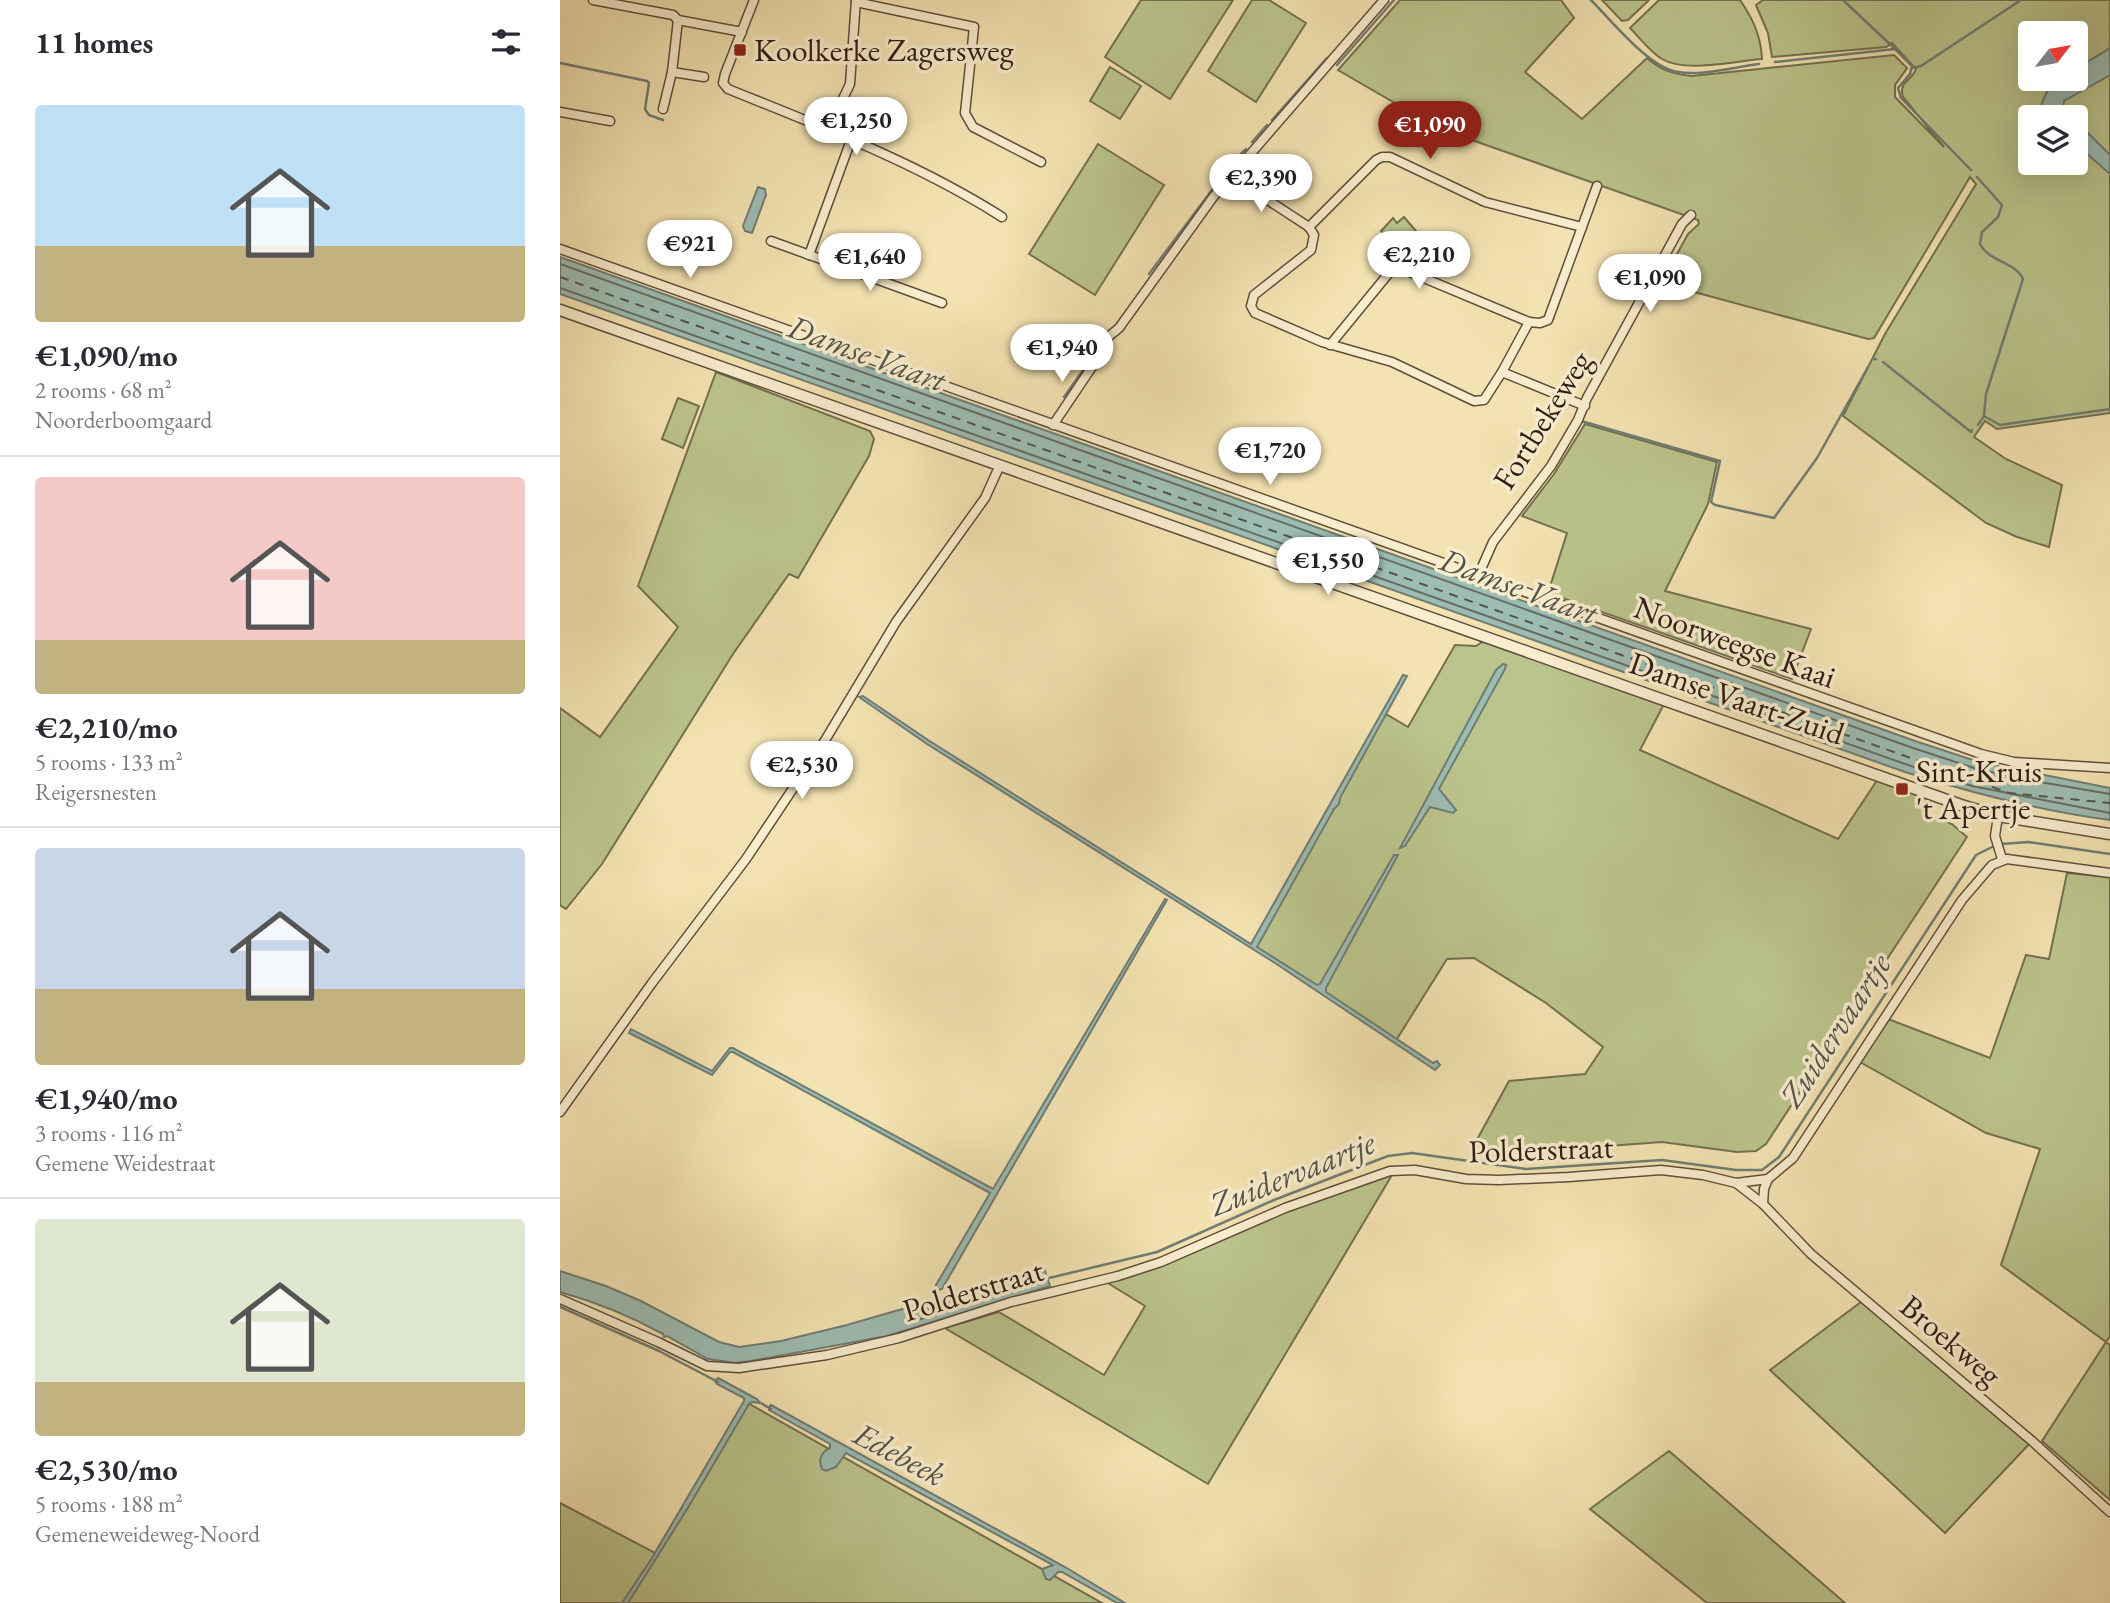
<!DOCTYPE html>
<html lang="en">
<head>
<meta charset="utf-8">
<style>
	body { margin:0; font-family:"EB Garamond",serif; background:#f2f2f3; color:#2b2b33; height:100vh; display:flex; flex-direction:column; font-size:26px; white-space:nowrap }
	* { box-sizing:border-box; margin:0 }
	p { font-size:23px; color:#7c7c81 }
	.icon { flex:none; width:38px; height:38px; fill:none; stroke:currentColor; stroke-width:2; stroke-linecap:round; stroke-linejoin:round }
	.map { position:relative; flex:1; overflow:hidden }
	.drawer { display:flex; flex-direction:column; background:#fff; width:560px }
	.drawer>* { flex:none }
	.needle { width:46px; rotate:59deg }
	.fabs { position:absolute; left:1458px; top:21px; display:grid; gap:14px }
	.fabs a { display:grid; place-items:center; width:70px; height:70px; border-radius:7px; background:#fff; box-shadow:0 7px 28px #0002; font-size:35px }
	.price { position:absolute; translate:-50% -60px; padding:0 16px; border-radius:24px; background:#fff; color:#222; font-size:23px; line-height:46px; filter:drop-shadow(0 2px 4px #0008) }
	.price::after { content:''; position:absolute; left:50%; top:42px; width:21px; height:16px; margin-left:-10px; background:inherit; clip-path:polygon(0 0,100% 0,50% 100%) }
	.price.selected { background:#8f2418; color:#fff }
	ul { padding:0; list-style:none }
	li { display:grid; align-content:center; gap:14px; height:371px; padding:0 35px }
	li+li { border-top:2px solid #e1e1e2 }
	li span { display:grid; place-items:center; height:217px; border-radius:7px; color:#555 }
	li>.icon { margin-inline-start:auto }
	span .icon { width:126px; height:126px; fill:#fffc; stroke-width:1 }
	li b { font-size:30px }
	h2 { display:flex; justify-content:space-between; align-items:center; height:84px; padding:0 35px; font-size:30px }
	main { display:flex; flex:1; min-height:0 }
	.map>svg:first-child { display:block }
</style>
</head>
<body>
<main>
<section class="drawer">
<h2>11 homes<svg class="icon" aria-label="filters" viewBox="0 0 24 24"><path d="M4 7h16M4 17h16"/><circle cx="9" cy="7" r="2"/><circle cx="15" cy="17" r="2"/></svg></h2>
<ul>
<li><span style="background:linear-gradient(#bfe0f5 65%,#c2b280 0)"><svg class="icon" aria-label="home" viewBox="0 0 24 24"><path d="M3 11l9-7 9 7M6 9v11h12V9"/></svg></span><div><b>€1,090/mo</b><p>2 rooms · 68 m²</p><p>Noorderboomgaard</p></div></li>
<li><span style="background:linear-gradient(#f6c9c9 75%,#c2b280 0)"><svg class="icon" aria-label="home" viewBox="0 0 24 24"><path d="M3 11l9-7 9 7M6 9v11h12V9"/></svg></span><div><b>€2,210/mo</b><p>5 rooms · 133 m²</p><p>Reigersnesten</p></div></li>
<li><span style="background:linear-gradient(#c9d6e8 65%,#c2b280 0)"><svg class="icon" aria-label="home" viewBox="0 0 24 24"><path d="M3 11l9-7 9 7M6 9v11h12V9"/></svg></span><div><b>€1,940/mo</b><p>3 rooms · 116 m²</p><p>Gemene Weidestraat</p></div></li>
<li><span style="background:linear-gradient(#dfe7d0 75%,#c2b280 0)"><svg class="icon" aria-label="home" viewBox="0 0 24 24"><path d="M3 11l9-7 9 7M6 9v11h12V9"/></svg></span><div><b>€2,530/mo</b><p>5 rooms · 188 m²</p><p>Gemeneweideweg-Noord</p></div></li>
</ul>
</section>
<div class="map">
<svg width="1550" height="1603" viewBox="0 0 1550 1603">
	<rect width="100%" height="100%" fill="#f4e3b2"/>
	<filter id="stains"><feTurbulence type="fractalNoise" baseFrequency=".00286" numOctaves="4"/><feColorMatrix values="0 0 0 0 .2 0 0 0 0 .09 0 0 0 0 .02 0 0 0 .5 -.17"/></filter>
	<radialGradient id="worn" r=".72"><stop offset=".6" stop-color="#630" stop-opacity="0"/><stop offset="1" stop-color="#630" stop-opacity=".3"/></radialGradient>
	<!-- green -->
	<g fill="#bbc48c" stroke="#747050" stroke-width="2" fill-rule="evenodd">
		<polygon points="581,0 673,0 610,99 545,57"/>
		<polygon points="692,0 709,0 746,23 696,102 648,71"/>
		<path d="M 840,0 L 1001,0 L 1014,18 L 965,72 L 1022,119 L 1087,58 C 1102,71 1113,74 1132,76 L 1334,55 L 1347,68 L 1335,85 L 1335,97 L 1384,147 L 1343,97 C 1338,81 1352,81 1356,69 L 1332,43 L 1326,47 L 1212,57 L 1208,33 L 1196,5 L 1203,0 L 1550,0 L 1550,413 L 1437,429 L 1425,421 L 1414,437 L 1446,459 L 1502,485 L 1489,547 L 1457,537 L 1426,523 L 1283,416 L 1325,334 L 1416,184 L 1410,177 L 1314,338 L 1308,339 L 1101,283 L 1128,234 L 1139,224 L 1138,220 L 878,128 L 778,70 ZM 1470,33 L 1516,33 L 1516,79 L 1470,79 ZM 1470,117 L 1516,117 L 1516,163 L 1470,163 Z"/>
		<polygon points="1042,0 1089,0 1068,20 1062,21"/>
		<path d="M 1099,0 L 1180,0 C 1193,19 1201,36 1202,59 C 1176,61 1125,73 1102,59 C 1090,52 1080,38 1070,28 Z"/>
		<polygon points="550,67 581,86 560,119 530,101"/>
		<polygon points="538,144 604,185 535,295 469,254"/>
		<polygon points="844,217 856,231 843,256 821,231 833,218 837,223"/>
		<polygon points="156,372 310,431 314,439 309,456 238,578 229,574 173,654 42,864 6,909 0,905 0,708 40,737 118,627 78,586"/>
		<polygon points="118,398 139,406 123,448 102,439"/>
		<polygon points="1025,424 1157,462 1148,504 1105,591 1251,629 1232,679 988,593 1007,533 962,516 994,474"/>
		<polygon points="925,640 1104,704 1080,750 1278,839 1318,779 1371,798 1365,813 1392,824 1407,837 1206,1144 1196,1151 1177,1152 1102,1142 967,1152 913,1147 949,1081 1025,1074 1043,1047 986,1003 914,958 887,959 835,1042 694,946 824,713 848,727 895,645 916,646"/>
		<polygon points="1507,873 1550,877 1550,1336 1546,1342 1550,1345 1550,1500 1482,1441 1546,1342 1441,1265 1480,1149 1426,1133 1300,1062 1328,1019 1430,1058 1466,955 1489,959"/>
		<path d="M 832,1175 L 648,1484 L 385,1328 L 439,1312 L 544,1375 L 585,1306 L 546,1282 C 606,1267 659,1240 716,1216 C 753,1200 793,1188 832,1175 Z"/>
		<polygon points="1301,1302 1472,1441 1385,1533 1210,1370"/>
		<polygon points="186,1402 542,1603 0,1603 0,1503 95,1553"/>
		<polygon points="1109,1451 1285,1603 1147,1603 1030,1509"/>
	</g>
	<!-- water -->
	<g fill="#9dbdb3" stroke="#707d74" stroke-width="2">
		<path d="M 1550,48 L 1550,75 L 1504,101 L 1503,109 L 1511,117 L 1490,117 L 1481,107 C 1487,86 1493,79 1516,79 L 1516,69 Z"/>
		<polygon points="1516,121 1550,155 1550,174 1516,144"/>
		<polygon points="198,187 205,189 206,195 192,233 185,231 183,226"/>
		<path d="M 0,257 L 1355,741 L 1419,762 L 1550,788 L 1550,820 C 1480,811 1412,793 1345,772 L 0,294 Z"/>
		<polygon points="943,664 946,665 945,669 879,789 896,810 893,813 870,807 845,846 840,848 936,670"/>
		<polygon points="843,675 847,676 780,798 779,804 774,809 697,947 757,985 760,984 834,855 838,855 766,988 766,992 873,1063 877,1061 880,1065 875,1070 715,963 367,744 299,697 303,696 368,740 691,944"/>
		<path d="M 605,899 L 607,900 C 533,1030 456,1159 382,1289 L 378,1290 L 375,1289 L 376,1285 L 430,1193 L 173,1052 L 170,1052 L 152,1075 L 69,1033 L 71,1029 L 152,1071 L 170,1048 L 173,1048 L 433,1189 Z"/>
		<path d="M 484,1268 L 490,1286 L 327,1336 L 191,1361 L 175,1363 L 148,1359 L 107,1336 L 104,1337 L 103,1334 C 70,1316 36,1302 0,1292 L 0,1271 L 46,1286 L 81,1301 L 159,1342 L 179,1347 L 221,1341 L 287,1325 Z"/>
		<polygon points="158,1378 197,1399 200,1403 192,1402 189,1404 129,1506 68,1603 62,1603 92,1558 184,1401 184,1398 157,1384 155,1381"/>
		<path d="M 211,1405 L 505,1567 L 565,1603 L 557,1603 L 502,1572 L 498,1572 L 490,1580 L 486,1579 L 482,1569 L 493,1565 L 286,1453 L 276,1467 L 266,1471 L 262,1469 C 258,1460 261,1452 270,1448 L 270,1444 L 209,1410 L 209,1407 Z"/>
	</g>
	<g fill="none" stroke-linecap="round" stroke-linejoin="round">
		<!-- shore -->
		<g stroke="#656c64" stroke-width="2">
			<polyline points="0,264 1353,748 1417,769 1480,782 1550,794"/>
			<polyline points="0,288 1348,765 1412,786 1550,813"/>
			<polygon points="398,1300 402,1302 400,1307 351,1322 347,1320 349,1315"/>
		</g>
		<!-- stream -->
		<g stroke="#707d74" stroke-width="2.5">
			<path d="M 1031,0 C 1052,21 1089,68 1118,72 C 1141,76 1175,67 1199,64"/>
			<polyline points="1283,0 1334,48"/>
			<polyline points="1215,62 1335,49 1352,66 1350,74 1338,88 1341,98 1411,170"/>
			<polyline points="0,63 87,81 89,83 85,109 89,115 103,120"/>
			<polyline points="777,65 834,0"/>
			<polyline points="1352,68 1361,66 1461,0"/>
			<polyline points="712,120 767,58"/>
			<polyline points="692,142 707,125"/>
			<polyline points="679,156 686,149"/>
			<path d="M 1417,177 L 1442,205 L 1438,217 L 1422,232 L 1420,244 C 1429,262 1456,262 1463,279 L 1426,394 L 1424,416 L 1440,425 L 1550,409"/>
			<polyline points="589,274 670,166"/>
			<polyline points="1313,359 1316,359"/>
			<polyline points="1323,362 1411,432 1412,430"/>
			<polyline points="504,397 533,356"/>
			<polyline points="1021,421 1160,461 1151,502 1155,505 1214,518 1257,458 1308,367"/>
			<polyline points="1418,425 1424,416"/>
			<polyline points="1441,844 1468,842 1550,854"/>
			<polyline points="485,1279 597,1252 714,1200 828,1156 852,1153 966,1169 1102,1160 1176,1170 1202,1170 1219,1157 1416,855 1434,846"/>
			<polyline points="0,1307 99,1351 158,1382"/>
			<polyline points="199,1402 211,1409"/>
		</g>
		<!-- ferry -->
		<polyline stroke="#54544c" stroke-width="2" stroke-dasharray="9 7" stroke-linecap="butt" points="0,277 1449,793 1550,803"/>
		<defs>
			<g id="minor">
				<polyline points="33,0 113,15 118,20 112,72 103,109"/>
				<path d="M 194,0 L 165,74 L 163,83 L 168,89 C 262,127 357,163 442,217"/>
				<polyline points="296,2 414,27 405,113 413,127 481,162"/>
				<polyline points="118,20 182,32"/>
				<polyline points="112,72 144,77"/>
				<polyline points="0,112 50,121"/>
				<polyline points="268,130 290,84 296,0"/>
				<polyline points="671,176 749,227"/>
				<polyline points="749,227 754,235 751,250 694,295 691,306 695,313 762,342 832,362 914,401 924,400 942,372 1025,406"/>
				<polyline points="749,227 816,160 822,157 830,157 925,202 1022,227"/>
				<polyline points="211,241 382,303"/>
				<polyline points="0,249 1421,754 1454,762 1550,768"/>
				<polyline points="249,255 291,140"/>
				<polyline points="770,345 829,273 840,268 969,322"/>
				<polyline points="942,372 969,322 980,323 988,320 1037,186"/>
				<polyline points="493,425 540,355 542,342 559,328 654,196 824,0"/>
				<polyline points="918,576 933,542 991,466 1018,420 1027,398 1122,224 1131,215"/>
				<polyline points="1438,816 1435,836 1442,859"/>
				<polyline points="0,1112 92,983 186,859 264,742 336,622 425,498 440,465"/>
				<polyline points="1208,1179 1204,1189 1203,1204 1251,1254 1472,1441 1550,1512"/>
				<polyline points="1176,1183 1203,1204"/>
				<polyline points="0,1299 98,1342 147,1366 179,1368 267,1355 339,1338 451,1302 558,1276 601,1262 725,1208 830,1171 855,1170 906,1179 939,1180 1009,1177 1101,1170 1143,1175 1176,1183 1208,1179 1233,1158 1402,900 1432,865 1447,859 1550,873"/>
			</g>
			<polyline id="tertiary" points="0,310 1401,805 1438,816 1550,834"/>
		</defs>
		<!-- minor casing -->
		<use href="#minor" stroke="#5f4e3c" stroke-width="11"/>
		<!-- tertiary casing -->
		<use href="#tertiary" stroke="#5f4e3c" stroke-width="13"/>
		<!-- minor -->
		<use href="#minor" stroke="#f8edcd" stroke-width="8"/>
		<!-- tertiary -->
		<use href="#tertiary" stroke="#f8edcd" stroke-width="10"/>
	</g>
	<!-- markers -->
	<g fill="#8f2418" stroke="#f8edcd" stroke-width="2.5">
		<rect x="173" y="43" width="14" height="14" rx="3.5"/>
		<rect x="1335" y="782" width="14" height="14" rx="3.5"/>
	</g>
	<g text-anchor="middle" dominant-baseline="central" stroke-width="7" stroke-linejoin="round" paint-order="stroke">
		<!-- poi labels -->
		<g font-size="32" fill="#2d1c15" stroke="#f8edcd" text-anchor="start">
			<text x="194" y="50">Koolkerke Zagersweg</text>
			<text x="1356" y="771">Sint-Kruis<tspan x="1356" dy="37">'t Apertje</tspan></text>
		</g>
		<!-- street labels -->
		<g font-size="32" fill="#2d1c15" stroke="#f8edcd">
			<text transform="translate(982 420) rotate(-58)">Fortbekeweg</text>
			<text transform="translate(1175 642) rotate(20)">Noorweegse Kaai</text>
			<text transform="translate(1177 698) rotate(19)">Damse Vaart-Zuid</text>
			<text transform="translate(981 1149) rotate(-2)">Polderstraat</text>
			<text transform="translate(413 1290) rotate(-17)">Polderstraat</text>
			<text transform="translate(1391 1340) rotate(40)">Broekweg</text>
		</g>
		<!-- water labels -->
		<g font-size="33" font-style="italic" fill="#54544c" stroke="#f8edcd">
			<text transform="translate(307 353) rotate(20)">Damse Vaart</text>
			<text transform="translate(959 586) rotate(20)">Damse Vaart</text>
			<text transform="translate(1275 1030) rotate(-57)">Zuidervaartje</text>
			<text transform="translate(732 1173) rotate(-22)">Zuidervaartje</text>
			<text transform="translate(340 1454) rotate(28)">Edebeek</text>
		</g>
	</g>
	<rect width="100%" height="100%" filter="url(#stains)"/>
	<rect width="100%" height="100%" fill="url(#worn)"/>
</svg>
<div class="fabs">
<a><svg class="needle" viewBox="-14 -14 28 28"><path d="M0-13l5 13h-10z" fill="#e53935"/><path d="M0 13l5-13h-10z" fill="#7c7c81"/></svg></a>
<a><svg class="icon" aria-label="layers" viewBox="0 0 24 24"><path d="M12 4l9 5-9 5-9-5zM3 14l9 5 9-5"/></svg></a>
</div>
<b class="price" style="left:296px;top:157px">€1,250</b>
<b class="price selected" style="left:870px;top:161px">€1,090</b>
<b class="price" style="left:701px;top:214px">€2,390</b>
<b class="price" style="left:130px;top:280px">€921</b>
<b class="price" style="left:859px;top:291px">€2,210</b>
<b class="price" style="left:310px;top:293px">€1,640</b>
<b class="price" style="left:1090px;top:314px">€1,090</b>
<b class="price" style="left:502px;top:384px">€1,940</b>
<b class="price" style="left:710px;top:487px">€1,720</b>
<b class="price" style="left:768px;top:597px">€1,550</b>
<b class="price" style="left:242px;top:801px">€2,530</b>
</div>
</main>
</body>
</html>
